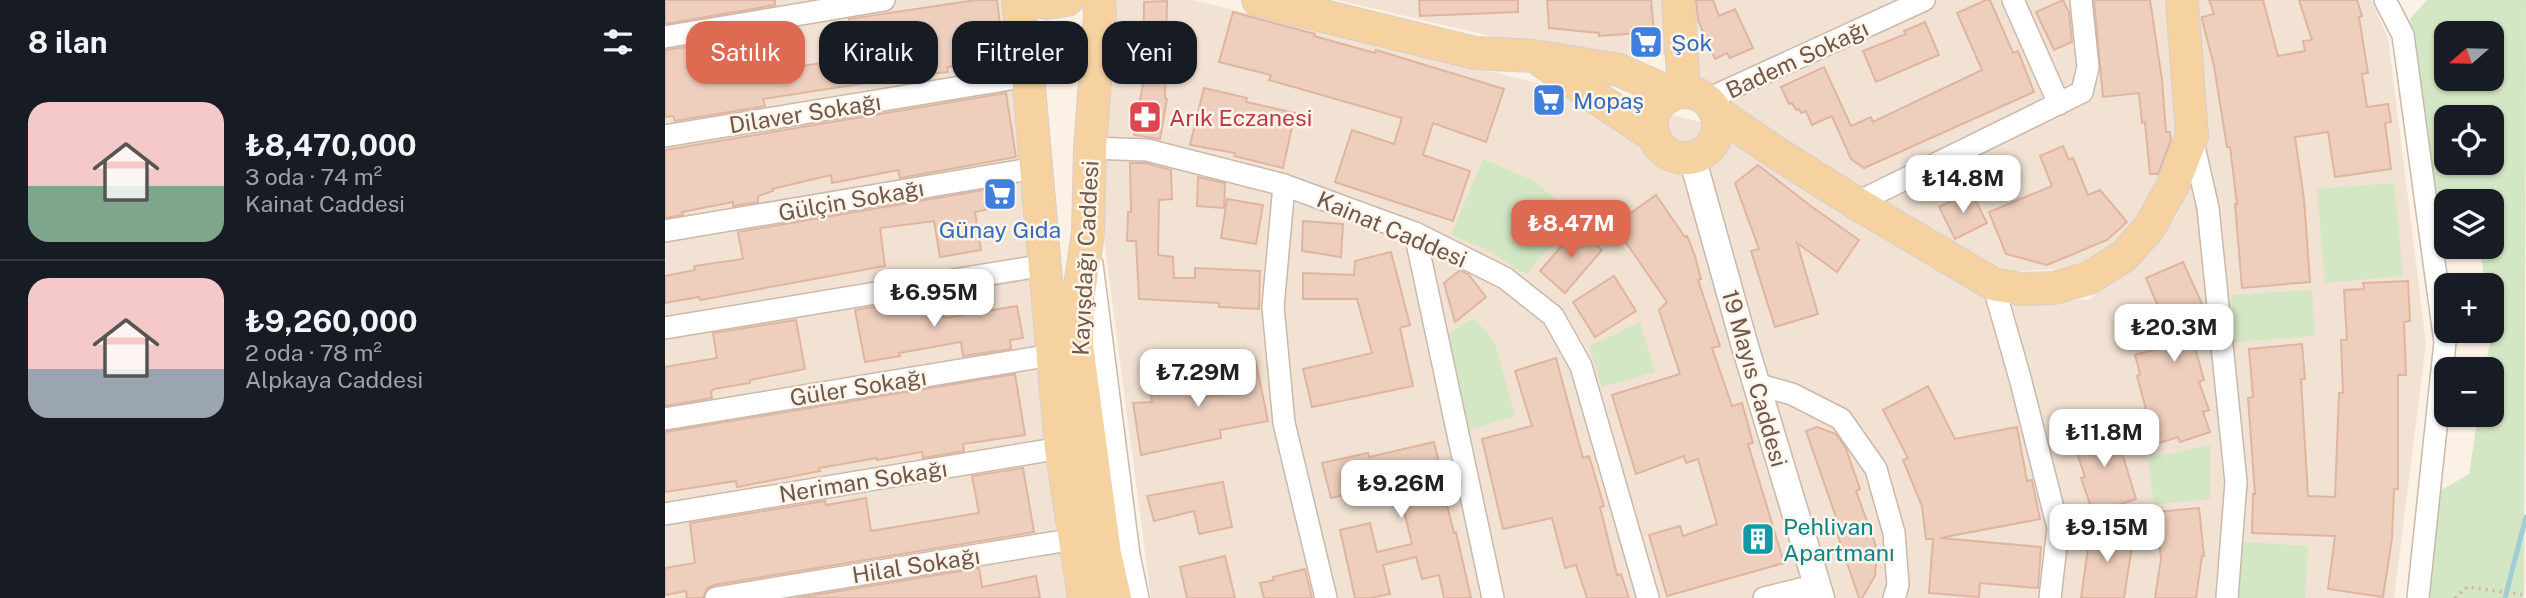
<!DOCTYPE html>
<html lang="tr">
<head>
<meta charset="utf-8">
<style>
	body { margin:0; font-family:"Public Sans",sans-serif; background:#20242c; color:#f1f3f6; height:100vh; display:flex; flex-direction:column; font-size:26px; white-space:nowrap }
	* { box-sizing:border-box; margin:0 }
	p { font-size:23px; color:#9ea1a6 }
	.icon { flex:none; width:38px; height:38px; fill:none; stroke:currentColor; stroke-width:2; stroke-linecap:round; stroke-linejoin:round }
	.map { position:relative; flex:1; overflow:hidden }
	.drawer { display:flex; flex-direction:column; background:#171b24; width:665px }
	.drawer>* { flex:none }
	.top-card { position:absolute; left:21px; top:21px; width:665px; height:63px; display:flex; gap:14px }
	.needle { width:46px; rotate:250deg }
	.controls { position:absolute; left:1769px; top:21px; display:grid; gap:14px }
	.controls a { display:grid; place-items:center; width:70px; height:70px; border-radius:14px; background:#171b24; box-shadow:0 2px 5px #0004; font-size:35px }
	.price { position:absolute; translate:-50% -60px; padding:0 16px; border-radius:14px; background:#fff; color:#222; font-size:23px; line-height:46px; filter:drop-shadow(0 2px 4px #0008) }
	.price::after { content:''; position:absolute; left:50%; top:42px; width:21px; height:16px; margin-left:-10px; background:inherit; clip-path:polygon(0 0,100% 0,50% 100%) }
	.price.selected { background:#dd6a51; color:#fff }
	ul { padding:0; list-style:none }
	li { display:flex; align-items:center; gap:21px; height:175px; padding:0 28px }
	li+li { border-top:2px solid #363941 }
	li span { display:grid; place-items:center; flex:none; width:196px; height:140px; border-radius:21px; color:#555 }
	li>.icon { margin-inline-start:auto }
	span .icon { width:84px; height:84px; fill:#fffc; stroke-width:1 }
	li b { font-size:30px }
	h2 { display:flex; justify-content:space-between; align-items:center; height:84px; padding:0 28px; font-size:30px }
	.chip { padding:0 24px; border-radius:21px; background:#171b24; box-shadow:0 2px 5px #0004; font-size:24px; line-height:63px }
	.chip.selected { background:#dd6a51; color:#fff }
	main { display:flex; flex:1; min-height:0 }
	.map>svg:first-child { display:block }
</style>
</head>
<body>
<main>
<section class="drawer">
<h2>8 ilan<svg class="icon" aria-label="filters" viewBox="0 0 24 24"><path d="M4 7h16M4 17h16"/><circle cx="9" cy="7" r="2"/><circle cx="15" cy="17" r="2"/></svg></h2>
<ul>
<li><span style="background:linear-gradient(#f6c9c9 60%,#7fa58c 0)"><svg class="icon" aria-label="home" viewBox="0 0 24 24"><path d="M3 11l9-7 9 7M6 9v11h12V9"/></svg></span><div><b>₺8,470,000</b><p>3 oda · 74 m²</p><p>Kainat Caddesi</p></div></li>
<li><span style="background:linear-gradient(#f6c9c9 65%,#9aa5b1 0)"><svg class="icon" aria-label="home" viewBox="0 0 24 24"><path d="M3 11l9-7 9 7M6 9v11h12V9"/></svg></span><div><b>₺9,260,000</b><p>2 oda · 78 m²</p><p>Alpkaya Caddesi</p></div></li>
</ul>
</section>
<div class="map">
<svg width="1861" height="598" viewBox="0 0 1861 598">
	<rect width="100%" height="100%" fill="#fbf1e4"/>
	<!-- residential -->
	<g fill="#f2e2d3">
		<polygon points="0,0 339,0 413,598 0,598"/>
		<polygon points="446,0 527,0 1044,124 1370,300 1425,300 1511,217 1540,147 1524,0 1706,0 1723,38 1761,343 1729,598 486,598 430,170"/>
		<polygon points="673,0 1500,0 1512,142 1497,197 1426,267 1337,272 1101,131 998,55 910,56"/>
	</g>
	<!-- green -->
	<g fill="#d4e7c4" fill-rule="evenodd">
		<path d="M 1762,0 L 1861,0 L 1859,598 L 1759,598 L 1771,493 L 1804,474 L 1813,415 L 1827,415 L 1827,369 L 1820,369 L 1827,331 L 1827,285 L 1820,285 L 1815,247 L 1827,247 L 1827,201 L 1809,201 L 1808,196 L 1770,195 L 1745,19 ZM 1782,33 L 1827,33 L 1827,79 L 1782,79 ZM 1782,117 L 1827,117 L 1827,163 L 1782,163 Z"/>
		<polygon points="818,159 867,180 910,215 861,275 820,249 786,235"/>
		<polygon points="1729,183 1738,276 1660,283 1652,189"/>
		<polygon points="1647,290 1650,336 1569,342 1566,295"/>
		<polygon points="808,319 822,332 831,347 850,416 801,431 775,338"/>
		<polygon points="975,322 990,372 937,387 924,346"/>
		<polygon points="1545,445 1545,499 1489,505 1483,458"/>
		<polygon points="1568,541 1643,546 1640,598 1565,598"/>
	</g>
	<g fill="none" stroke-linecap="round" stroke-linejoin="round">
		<!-- stream -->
		<polyline stroke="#a1ced4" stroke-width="5" points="1840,598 1861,517"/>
	</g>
	<!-- building -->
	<g fill="#eecfbd" stroke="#e0b59f" stroke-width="2">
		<polygon points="0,0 110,0 110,5 0,24"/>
		<polygon points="311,0 332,0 339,59 282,67 283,72 252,75 98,99 100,106 10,121 8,116 0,117 0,50 93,37 92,35 131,29 137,66 189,58 184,19"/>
		<polygon points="754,0 853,0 853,12 755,16"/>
		<polygon points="882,0 986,0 989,32 934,36 934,33 884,28"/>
		<polygon points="1031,0 1048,0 1054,16 1070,9 1088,48 1065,58 1062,53 1050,59 1033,20"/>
		<polygon points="1321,0 1325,0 1348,53 1353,51 1369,92 1199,168 1186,159 1167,116 1147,125 1141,111 1136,113 1134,109 1131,110 1127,103 1124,104 1116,87 1159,67 1186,126 1206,117 1208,122 1317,70 1292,13"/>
		<polygon points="1398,0 1404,12 1407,42 1389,50 1371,12"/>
		<polygon points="1429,0 1485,0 1497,80 1501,132 1505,132 1506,140 1493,174 1485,174 1480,122 1477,123 1474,93 1438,97"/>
		<polygon points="1544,0 1598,0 1613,56 1640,51 1638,41 1647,40 1634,0 1692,0 1697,16 1694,17 1703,73 1697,74 1702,107 1723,104 1726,122 1720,123 1726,169 1670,177 1663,132 1630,137 1639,199 1645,282 1577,288 1570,204 1572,204 1565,147 1562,147 1549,66 1537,19 1537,17 1549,14"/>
		<polygon points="502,1 500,98 502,99 495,139 469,135 478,84 479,2"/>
		<polygon points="568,12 650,34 649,36 710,53 711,50 839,89 821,142 768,123 758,155 805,171 788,221 670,182 687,130 729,144 737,118 604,80 606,75 554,62"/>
		<polygon points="1260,22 1274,55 1211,82 1198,51 1241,34 1239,31"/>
		<polygon points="539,88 582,98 581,102 630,113 618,168 569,156 570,153 525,145"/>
		<polygon points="341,93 351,157 235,178 233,170 167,183 166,175 107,189 108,191 93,196 93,202 68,206 68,202 17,212 18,215 0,218 0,150"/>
		<polygon points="1398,146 1404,160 1408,158 1423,195 1435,190 1462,222 1442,240 1382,265 1341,254 1324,212 1387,186 1375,156"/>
		<polygon points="465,163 480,163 506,170 507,199 494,200 493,255 508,257 509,278 530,278 530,268 595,271 594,309 554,307 554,303 474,299 471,241 462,241 463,212 466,212"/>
		<polygon points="1093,165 1147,207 1194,240 1172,272 1132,243 1153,314 1110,327 1086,251 1094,249 1070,183"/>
		<polygon points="533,177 560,183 559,208 532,206"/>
		<polygon points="342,186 346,204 310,212 316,250 275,257 269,221 215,228 220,266 35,300 34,297 0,303 0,276 30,270 29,266 78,259 73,232"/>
		<polygon points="1306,191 1322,223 1290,239 1274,207"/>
		<polygon points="991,195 1020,237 1022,236 1030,256 1036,279 1033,280 1055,346 1047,348 1067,406 1077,403 1088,443 1083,444 1119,563 1002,596 984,535 1015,526 1018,536 1052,524 1033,459 1021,463 1019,456 971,474 947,395 1015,374 994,310 1002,302 949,225"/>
		<polygon points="562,199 598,205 591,244 556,238"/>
		<polygon points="638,221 678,224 676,257 637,251"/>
		<polygon points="912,228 937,250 900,293 875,271"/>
		<polygon points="726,252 745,325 735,328 748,386 647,407 638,369 707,353 692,299 638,299 638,273 689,275 690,261"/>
		<polygon points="1518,262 1541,313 1541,315 1523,323 1539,380 1534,382 1544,410 1538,412 1545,432 1515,442 1513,437 1484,446 1479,432 1484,430 1477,410 1481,409 1472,376 1475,374 1470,355 1509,344 1481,278"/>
		<polygon points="795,270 804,275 821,297 790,322 779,283"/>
		<polygon points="949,276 971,311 930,337 908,302"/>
		<polygon points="1743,281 1745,321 1739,322 1741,375 1733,375 1733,489 1729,489 1727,538 1718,597 1663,589 1670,536 1587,533 1588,494 1590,494 1583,398 1588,397 1584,349 1637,344 1640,379 1636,379 1643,496 1670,497 1674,393 1678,393 1676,340 1682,340 1679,290 1699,289 1698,283"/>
		<polygon points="275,296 279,318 352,306 358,338 345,340 346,349 298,356 296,342 234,353 235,356 200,362 190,310"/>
		<polygon points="131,320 140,369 85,380 85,383 49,389 46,392 47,398 0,406 0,367 52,358 48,333"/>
		<polygon points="590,358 603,421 555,430 556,438 476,455 468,403 487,402 484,380 533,373 536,397 569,394 563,363"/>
		<polygon points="891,358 918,458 924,456 939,506 935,507 952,575 956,574 964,598 922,598 911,565 900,568 887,518 838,529 817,439 867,426 850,371"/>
		<polygon points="350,374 360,435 298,444 299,451 258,458 257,452 212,460 212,458 154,468 155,471 72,487 71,481 0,492 0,432"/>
		<polygon points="1263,386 1290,439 1352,427 1362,481 1367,480 1375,519 1275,538 1376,547 1373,588 1315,583 1314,597 1264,593 1268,539 1261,539 1257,506 1238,460 1243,458 1218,410"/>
		<polygon points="1448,423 1471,499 1428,513 1416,478 1420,477 1407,437"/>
		<polygon points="1152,427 1171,434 1181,449 1195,489 1191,491 1212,549 1210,576 1197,598 1194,598 1167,518 1171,517 1141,431"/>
		<polygon points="769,442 777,476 775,477 789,533 791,532 806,598 779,598 774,575 757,579 751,557 718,565 725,594 705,598 690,598 675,530 705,523 712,552 747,544 732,482 666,498 657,463 703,453 704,457"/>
		<polygon points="358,468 369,532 49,585 42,588 38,598 22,598 21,591 0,595 0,568 30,563 25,523 160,501 161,505 201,498 206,531 314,513 307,476"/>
		<polygon points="558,482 567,527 534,534 529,511 489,521 482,496"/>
		<polygon points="1534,508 1539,556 1537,556 1531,598 1490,598 1496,559 1491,512"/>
		<polygon points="1426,527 1469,533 1459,598 1416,598"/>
		<polygon points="560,556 570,598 522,598 515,567"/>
		<polygon points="314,568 317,587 371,576 375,598 132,598"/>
		<polygon points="640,569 647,598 599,598 595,583 609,580 608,577"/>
	</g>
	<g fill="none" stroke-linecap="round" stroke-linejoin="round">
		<defs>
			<g id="minor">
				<polyline points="1348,0 1394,104"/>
				<polyline points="1720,0 1738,35 1780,342 1753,598"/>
				<polyline points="0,37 219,0"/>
				<polyline points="1043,101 1056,93 1259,0"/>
				<polyline points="0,136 363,76"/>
				<polyline points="1527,138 1543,208 1571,482 1562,598"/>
				<polyline points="425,148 482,150 619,185 750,233 840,278 888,316 916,366 983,598"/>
				<polyline points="619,185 608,307 619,423 661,598"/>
				<polyline points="1191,203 1417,92 1423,67 1416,0"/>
				<polyline points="0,231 371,168"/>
				<polyline points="750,233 828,598"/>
				<polyline points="427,264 464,555 473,598"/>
				<polyline points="1328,284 1355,378 1393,528 1385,598"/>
				<polyline points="0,328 380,265"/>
				<polyline points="1091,384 1127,394 1176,419 1211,469 1229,533 1233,585 1229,598"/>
				<polyline points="0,419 387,355"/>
				<polyline points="0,514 396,448"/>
				<polyline points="51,598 410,539"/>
				<polyline points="1099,598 1152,585"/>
			</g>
			<polyline id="tertiary" points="1027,157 1079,343 1156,598"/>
			<g id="primary">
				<polyline points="353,0 363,76 396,448 419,598"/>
				<polyline points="369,0 382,3 402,0"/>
				<polyline points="434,0 435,15 425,148 423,233 413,299 412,346 440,554 450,598"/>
				<polyline points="593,0 810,53 868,56 954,70 1008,94"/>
				<polyline points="1013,0 1019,91"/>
				<polyline points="878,62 989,136"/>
				<circle cx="1020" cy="125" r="33"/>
				<polyline points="1050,111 1110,152 1191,203 1328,284 1356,289 1389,288 1424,278 1459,256 1484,228 1508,185 1527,136 1517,0"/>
			</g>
		</defs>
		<!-- minor casing -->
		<use href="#minor" stroke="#cbb8ab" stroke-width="24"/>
		<!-- tertiary casing -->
		<use href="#tertiary" stroke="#cbb8ab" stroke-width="29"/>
		<!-- primary casing -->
		<use href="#primary" stroke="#d7d0cd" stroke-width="34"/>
		<!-- path -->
		<polyline stroke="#d3b2a1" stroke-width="3.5" stroke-dasharray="2 5" stroke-linecap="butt" points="1790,598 1802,587 1861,595"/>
		<!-- minor -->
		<use href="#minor" stroke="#fff" stroke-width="21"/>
		<!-- tertiary -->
		<use href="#tertiary" stroke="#fff" stroke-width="26"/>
		<!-- primary -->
		<use href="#primary" stroke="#f5d2a0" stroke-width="32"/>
	</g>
	<!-- icons -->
	<defs>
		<symbol id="supermarket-square" viewBox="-11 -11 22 22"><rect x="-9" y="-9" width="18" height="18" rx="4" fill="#3f7fe0" stroke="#fef5ea"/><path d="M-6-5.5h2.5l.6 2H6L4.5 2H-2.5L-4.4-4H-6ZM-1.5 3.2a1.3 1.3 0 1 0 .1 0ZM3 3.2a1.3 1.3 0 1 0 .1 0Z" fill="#fff"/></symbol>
		<symbol id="pharmacy-square" viewBox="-11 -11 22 22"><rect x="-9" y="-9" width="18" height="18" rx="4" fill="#e0444e" stroke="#fef5ea"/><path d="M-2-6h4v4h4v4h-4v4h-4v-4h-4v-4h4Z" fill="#fff"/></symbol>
		<symbol id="building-square" viewBox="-11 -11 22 22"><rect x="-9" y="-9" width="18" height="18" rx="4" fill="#0f9aa8" stroke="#fef5ea"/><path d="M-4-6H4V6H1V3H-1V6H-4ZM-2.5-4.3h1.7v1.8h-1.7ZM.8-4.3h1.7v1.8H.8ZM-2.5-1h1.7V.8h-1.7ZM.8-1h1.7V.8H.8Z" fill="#fff"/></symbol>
	</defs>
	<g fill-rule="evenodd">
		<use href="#supermarket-square" x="962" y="23" width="38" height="38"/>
		<use href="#supermarket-square" x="865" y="81" width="38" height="38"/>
		<use href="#pharmacy-square" x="461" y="98" width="38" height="38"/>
		<use href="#supermarket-square" x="316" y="175" width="38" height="38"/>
		<use href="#building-square" x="1074" y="520" width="38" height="38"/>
	</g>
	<g text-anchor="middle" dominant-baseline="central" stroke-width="5" stroke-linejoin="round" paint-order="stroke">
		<!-- shop labels -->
		<g font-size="23" fill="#366cbe" stroke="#fef5ea" text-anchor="start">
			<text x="1006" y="42">Şok</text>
			<text x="908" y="100">Mopaş</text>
			<text x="335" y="229" text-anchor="middle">Günay Gıda</text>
		</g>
		<!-- street labels -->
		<g font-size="23" fill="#71574b" stroke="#fef5ea">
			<text transform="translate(1132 59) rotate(-25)">Badem Sokağı</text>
			<text transform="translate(140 113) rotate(-9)">Dilaver Sokağı</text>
			<text transform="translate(186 200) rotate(-10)">Gülçin Sokağı</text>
			<text transform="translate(727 229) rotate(23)">Kainat Caddesi</text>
			<text transform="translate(420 258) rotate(-87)">Kayışdağı Caddesi</text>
			<text transform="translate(1090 378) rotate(74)">19 Mayıs Caddesi</text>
			<text transform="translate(193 387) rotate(-9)">Güler Sokağı</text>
			<text transform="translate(198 481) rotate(-9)">Neriman Sokağı</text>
			<text transform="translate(251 565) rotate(-9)">Hilal Sokağı</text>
		</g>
		<!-- health labels -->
		<g font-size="23" fill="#be3a42" stroke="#fef5ea" text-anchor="start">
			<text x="504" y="117">Arık Eczanesi</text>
		</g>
		<!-- culture labels -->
		<g font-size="23" fill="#0d838f" stroke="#fef5ea" text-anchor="start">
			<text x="1118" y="526">Pehlivan<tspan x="1118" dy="26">Apartmanı</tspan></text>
		</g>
	</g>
</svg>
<div class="controls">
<a><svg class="needle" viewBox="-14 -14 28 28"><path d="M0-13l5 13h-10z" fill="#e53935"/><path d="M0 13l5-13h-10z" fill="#9ea1a6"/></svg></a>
<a><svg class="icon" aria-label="locate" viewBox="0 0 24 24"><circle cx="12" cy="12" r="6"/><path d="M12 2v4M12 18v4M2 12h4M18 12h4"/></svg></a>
<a><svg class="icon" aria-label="layers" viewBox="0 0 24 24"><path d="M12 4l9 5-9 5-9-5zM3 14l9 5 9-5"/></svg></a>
<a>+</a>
<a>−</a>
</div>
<b class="price" style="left:1298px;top:215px">₺14.8M</b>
<b class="price selected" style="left:906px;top:260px">₺8.47M</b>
<b class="price" style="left:269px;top:329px">₺6.95M</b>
<b class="price" style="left:1509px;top:364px">₺20.3M</b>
<b class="price" style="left:533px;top:409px">₺7.29M</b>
<b class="price" style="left:1439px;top:469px">₺11.8M</b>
<b class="price" style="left:736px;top:520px">₺9.26M</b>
<b class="price" style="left:1442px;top:564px">₺9.15M</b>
<div class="top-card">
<a class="chip selected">Satılık</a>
<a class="chip">Kiralık</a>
<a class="chip">Filtreler</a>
<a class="chip">Yeni</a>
</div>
</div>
</main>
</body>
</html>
